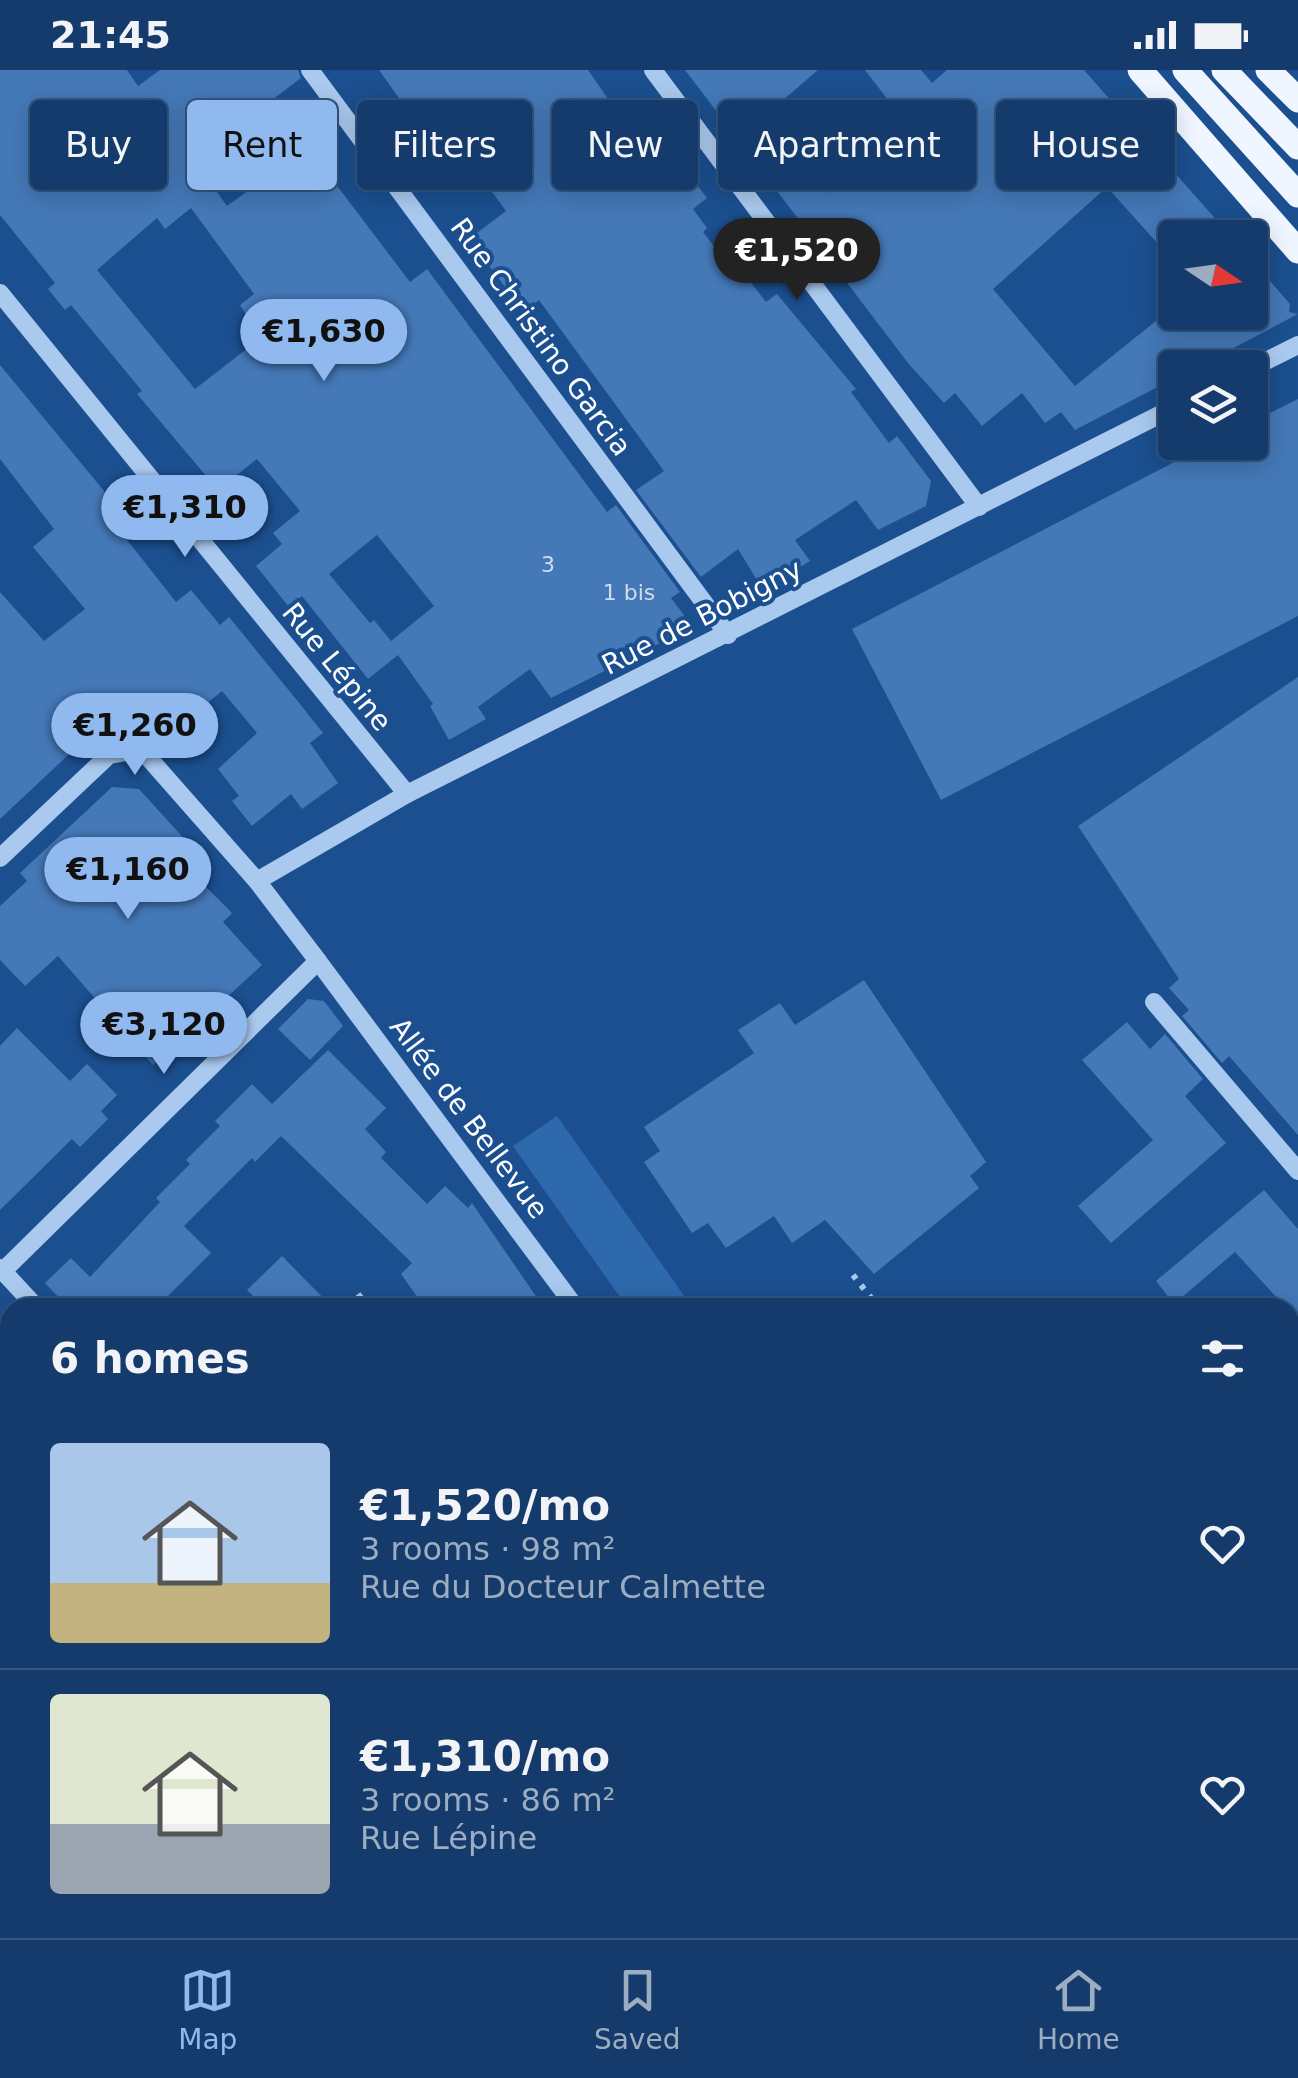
<!DOCTYPE html>
<html lang="en">
<head>
<meta charset="utf-8">
<style>
	body { margin:0; font-family:"DejaVu Sans",sans-serif; background:#1d4271; color:#f1f3f6; height:100vh; display:flex; flex-direction:column; font-size:38px; white-space:nowrap }
	* { box-sizing:border-box; margin:0 }
	p { font-size:32px; color:#9dadc1 }
	.icon { flex:none; width:55px; height:55px; fill:none; stroke:currentColor; stroke-width:2; stroke-linecap:round; stroke-linejoin:round }
	.map { position:relative; flex:1; overflow:hidden }
	.sheet { position:absolute; left:0px; top:1228px; width:1300px; height:642px; display:flex; flex-direction:column; background:#143b6b; border-radius:30px 30px 0 0; box-shadow:0 5px 25px #0003,0 0 0 2px #33557e }
	.sheet>* { flex:none }
	.banner { position:absolute; left:30px; top:30px; width:1240px; height:90px; display:flex; gap:20px }
	.needle { width:65px; rotate:103deg }
	.tools { position:absolute; left:1158px; top:150px; display:grid; gap:20px }
	.tools a { display:grid; place-items:center; width:110px; height:110px; border-radius:10px; background:#143b6b; box-shadow:0 5px 25px #0003,0 0 0 2px #33557e; font-size:50px }
	.price { position:absolute; translate:-50% -85px; padding:0 22px; border-radius:35px; background:#90b9f0; color:#111; font-size:32px; line-height:65px; filter:drop-shadow(0 2px 5px #0008) }
	.price::after { content:''; position:absolute; left:50%; top:60px; width:30px; height:22px; margin-left:-15px; background:inherit; clip-path:polygon(0 0,100% 0,50% 100%) }
	.price.current { background:#222; color:#fff }
	ul { padding:0; list-style:none }
	li { display:flex; align-items:center; gap:30px; height:250px; padding:0 50px }
	li+li { border-top:2px solid #33557e }
	li span { display:grid; place-items:center; flex:none; width:280px; height:200px; border-radius:10px; color:#555 }
	li>.icon { margin-inline-start:auto }
	span .icon { width:120px; height:120px; fill:#fffc; stroke-width:1 }
	li b { font-size:42px }
	h2 { display:flex; justify-content:space-between; align-items:center; height:120px; padding:0 50px; font-size:42px }
	.chip { padding:0 35px; border-radius:10px; background:#143b6b; box-shadow:0 5px 25px #0003,0 0 0 2px #33557e; font-size:35px; line-height:90px }
	.chip.current { background:#90b9f0; color:#111 }
	.status { display:flex; justify-content:space-between; align-items:center; height:70px; padding:0 50px; background:#143b6b; direction:ltr }
	.status svg { height:28px; fill:currentColor }
	.tab-bar { display:flex; justify-content:space-around; align-items:center; height:140px; border-top:2px solid #33557e; background:#143b6b; font-size:28px; color:#9dadc1 }
	.tab-bar a { display:grid; justify-items:center; gap:5px }
	.tab-bar .current { color:#90b9f0 }
	.map>svg:first-child { display:block }
</style>
</head>
<body>
<div class="status"><b>21:45</b><svg viewBox="0 0 49 12"><path d="M0 12V9h3v3zM5 12V6h3v6zM10 12V3h3v9zM15 12V0h3v12zM26 1h20v11H26zM47 4h2v5h-2z"/></svg></div>
<div class="map">
<svg width="1298" height="1868" viewBox="0 0 1298 1868">
	<rect width="100%" height="100%" fill="#1b4f8f"/>
	<!-- green -->
	<g fill="#2e69ad">
		<polygon points="557,1046 692,1237 627,1237 513,1076"/>
		<polygon points="0,1453 10,1463 10,1805 0,1794"/>
		<polygon points="165,1860 391,1860 399,1868 173,1868"/>
	</g>
	<!-- building -->
	<g fill="#4478b7" fill-rule="evenodd">
		<path d="M 0,0 L 127,0 L 138,16 L 160,0 L 298,0 L 301,8 L 272,30 L 410,212 L 427,199 L 607,442 L 616,435 L 680,522 L 671,528 L 684,545 L 680,563 L 551,628 L 530,599 L 478,637 L 486,649 L 449,670 L 430,636 L 433,634 L 398,585 L 368,609 L 302,526 L 289,537 L 256,496 L 282,474 L 273,463 L 300,441 L 257,389 L 218,420 L 137,324 L 142,321 L 71,235 L 65,240 L 48,219 L 55,213 L 0,145 ZM 236,56 L 271,104 L 227,136 L 193,89 ZM 191,138 L 254,224 L 240,235 L 261,268 L 195,319 L 97,200 L 157,148 L 165,159 ZM 377,465 L 434,536 L 391,571 L 374,550 L 370,553 L 329,504 Z"/>
		<polygon points="379,0 588,0 656,98 674,84 707,128 693,139 707,158 703,162 740,210 746,206 766,232 777,224 856,319 851,322 889,373 897,366 931,411 926,436 878,460 856,430 795,470 810,491 763,520 738,479 701,507 636,420 664,401 539,230 524,242 469,169 506,141 452,67 420,90 397,59 413,48"/>
		<polygon points="685,0 818,0 768,43 829,123 908,56 865,0 921,0 932,13 947,0 1084,0 1220,154 1204,168 1165,167 1158,174 1107,117 993,219 1075,316 1167,242 1250,242 1250,188 1290,234 1289,242 1298,244 1196,298 1175,298 1175,308 1075,360 1061,342 1045,353 1022,323 982,356 955,323 944,333 908,293"/>
		<polygon points="0,295 114,433 105,442 176,532 191,520 220,555 229,547 300,634 323,663 310,673 338,713 302,739 291,724 252,756 232,731 239,726 218,699 257,663 222,621 165,668 129,628 0,749 0,522 44,571 85,539 33,477 54,459 0,389"/>
		<polygon points="1298,329 1298,546 941,730 852,559 1213,372 1250,372 1250,353"/>
		<polygon points="1298,607 1298,1065 1229,986 1222,993 1182,946 1189,940 1169,918 1179,909 1078,756"/>
		<polygon points="112,717 139,719 209,796 197,808 232,843 223,852 262,895 153,995 58,886 25,916 0,890 0,836 27,811 20,803"/>
		<polygon points="864,910 986,1092 970,1106 979,1118 874,1204 825,1150 792,1173 774,1146 726,1178 708,1153 692,1163 644,1092 660,1081 644,1057 754,983 738,960 780,933 795,955"/>
		<polygon points="308,929 324,931 343,956 310,990 278,959"/>
		<polygon points="1127,952 1150,979 1165,964 1203,1009 1185,1026 1226,1073 1111,1173 1078,1136 1153,1070 1082,990"/>
		<polygon points="17,958 70,1011 87,994 117,1025 101,1041 108,1049 80,1077 72,1069 0,1140 0,976"/>
		<polygon points="328,980 386,1038 365,1059 386,1082 381,1088 427,1134 445,1116 468,1138 472,1133 544,1238 425,1238 401,1204 412,1193 281,1066 255,1092 252,1088 184,1156 211,1183 156,1238 60,1238 64,1233 45,1213 71,1188 90,1207 160,1132 156,1128 190,1094 186,1090 220,1056 215,1051 252,1014 272,1034"/>
		<polygon points="1264,1120 1298,1159 1298,1251 1235,1182 1174,1234 1156,1211"/>
		<polygon points="282,1186 284,1188 333,1238 265,1238 247,1220"/>
	</g>
	<g fill="none" stroke-linecap="round" stroke-linejoin="round">
		<!-- path -->
		<g stroke="#a9c9ee" stroke-width="6" stroke-dasharray="5 8" stroke-linecap="butt">
			<polyline points="853,1205 879,1238"/>
			<polyline points="358,1224 369,1238"/>
		</g>
		<!-- minor -->
		<g stroke="#a9c9ee" stroke-width="18">
			<polyline points="310,0 728,565"/>
			<polyline points="653,0 979,437"/>
			<polyline points="0,223 407,724"/>
			<polyline points="1250,299 1298,275"/>
			<polyline points="0,788 109,685 126,682 147,686 257,811 318,891 3,1201"/>
			<polyline points="257,811 407,724 1175,337"/>
			<polyline points="318,891 576,1238"/>
			<polyline points="1154,932 1298,1101"/>
			<polyline points="0,1198 37,1238"/>
			<polyline points="1290,1741 1298,1749"/>
			<polyline points="619,1860 627,1868"/>
			<polyline points="969,1860 975,1868"/>
		</g>
		<!-- major -->
		<g stroke="#f0f6ff" stroke-width="25">
			<polyline points="1140,0 1298,181"/>
			<polyline points="1185,0 1298,125"/>
			<polyline points="1224,0 1298,77"/>
			<polyline points="1268,0 1298,30"/>
			<polyline points="1290,1411 1298,1403"/>
			<polyline points="1290,1487 1298,1479"/>
			<polyline points="703,1868 712,1860"/>
			<polyline points="826,1868 836,1860"/>
		</g>
		<!-- tram -->
		<g stroke="#fff" stroke-width="2.5">
			<polyline points="1290,1435 1298,1427"/>
			<polyline points="1290,1458 1298,1450"/>
			<polyline points="746,1868 756,1860"/>
			<polyline points="775,1868 784,1860"/>
		</g>
	</g>
	<g text-anchor="middle" dominant-baseline="central" stroke-width="8" stroke-linejoin="round" paint-order="stroke">
		<!-- number labels -->
		<g font-size="22" fill="#d0dded">
			<text x="548" y="494">3</text>
			<text x="629" y="522">1 bis</text>
		</g>
		<!-- street labels -->
		<g font-size="28" fill="#fff" stroke="#1b4f8f">
			<text transform="translate(541 267) rotate(54)">Rue Christino Garcia</text>
			<text transform="translate(702 547) rotate(-27)">Rue de Bobigny</text>
			<text transform="translate(337 597) rotate(51)">Rue Lépine</text>
			<text transform="translate(469 1048) rotate(53)">Allée de Bellevue</text>
		</g>
	</g>
</svg>
<div class="tools">
<a><svg class="needle" viewBox="-14 -14 28 28"><path d="M0-13l5 13h-10z" fill="#e53935"/><path d="M0 13l5-13h-10z" fill="#9dadc1"/></svg></a>
<a><svg class="icon" aria-label="layers" viewBox="0 0 24 24"><path d="M12 4l9 5-9 5-9-5zM3 14l9 5 9-5"/></svg></a>
</div>
<b class="price current" style="left:797px;top:233px">€1,520</b>
<b class="price" style="left:324px;top:314px">€1,630</b>
<b class="price" style="left:185px;top:490px">€1,310</b>
<b class="price" style="left:135px;top:708px">€1,260</b>
<b class="price" style="left:128px;top:852px">€1,160</b>
<b class="price" style="left:164px;top:1007px">€3,120</b>
<div class="banner">
<a class="chip">Buy</a>
<a class="chip current">Rent</a>
<a class="chip">Filters</a>
<a class="chip">New</a>
<a class="chip">Apartment</a>
<a class="chip">House</a>
</div>
<section class="sheet">
<h2>6 homes<svg class="icon" aria-label="filters" viewBox="0 0 24 24"><path d="M4 7h16M4 17h16"/><circle cx="9" cy="7" r="2"/><circle cx="15" cy="17" r="2"/></svg></h2>
<ul>
<li><span style="background:linear-gradient(#a9c7e8 70%,#c2b280 0)"><svg class="icon" aria-label="home" viewBox="0 0 24 24"><path d="M3 11l9-7 9 7M6 9v11h12V9"/></svg></span><div><b>€1,520/mo</b><p>3 rooms · 98 m²</p><p>Rue du Docteur Calmette</p></div><svg class="icon" aria-label="heart" viewBox="0 0 24 24"><path d="M12 20l-8-8c-3-5 5-10 8-4 3-6 11-1 8 4z"/></svg></li>
<li><span style="background:linear-gradient(#dfe7d0 65%,#9aa5b1 0)"><svg class="icon" aria-label="home" viewBox="0 0 24 24"><path d="M3 11l9-7 9 7M6 9v11h12V9"/></svg></span><div><b>€1,310/mo</b><p>3 rooms · 86 m²</p><p>Rue Lépine</p></div><svg class="icon" aria-label="heart" viewBox="0 0 24 24"><path d="M12 20l-8-8c-3-5 5-10 8-4 3-6 11-1 8 4z"/></svg></li>
</ul>
</section>
</div>
<nav class="tab-bar">
<a class="current"><svg class="icon" aria-label="map" viewBox="0 0 24 24"><path d="M3 6l6-2 6 2 6-2v14l-6 2-6-2-6 2zM9 4v14M15 6v14"/></svg>Map</a>
<a><svg class="icon" aria-label="saved" viewBox="0 0 24 24"><path d="M7 4h10v16l-5-4-5 4z"/></svg>Saved</a>
<a><svg class="icon" aria-label="home" viewBox="0 0 24 24"><path d="M3 11l9-7 9 7M6 9v11h12V9"/></svg>Home</a>
</nav>
</body>
</html>
